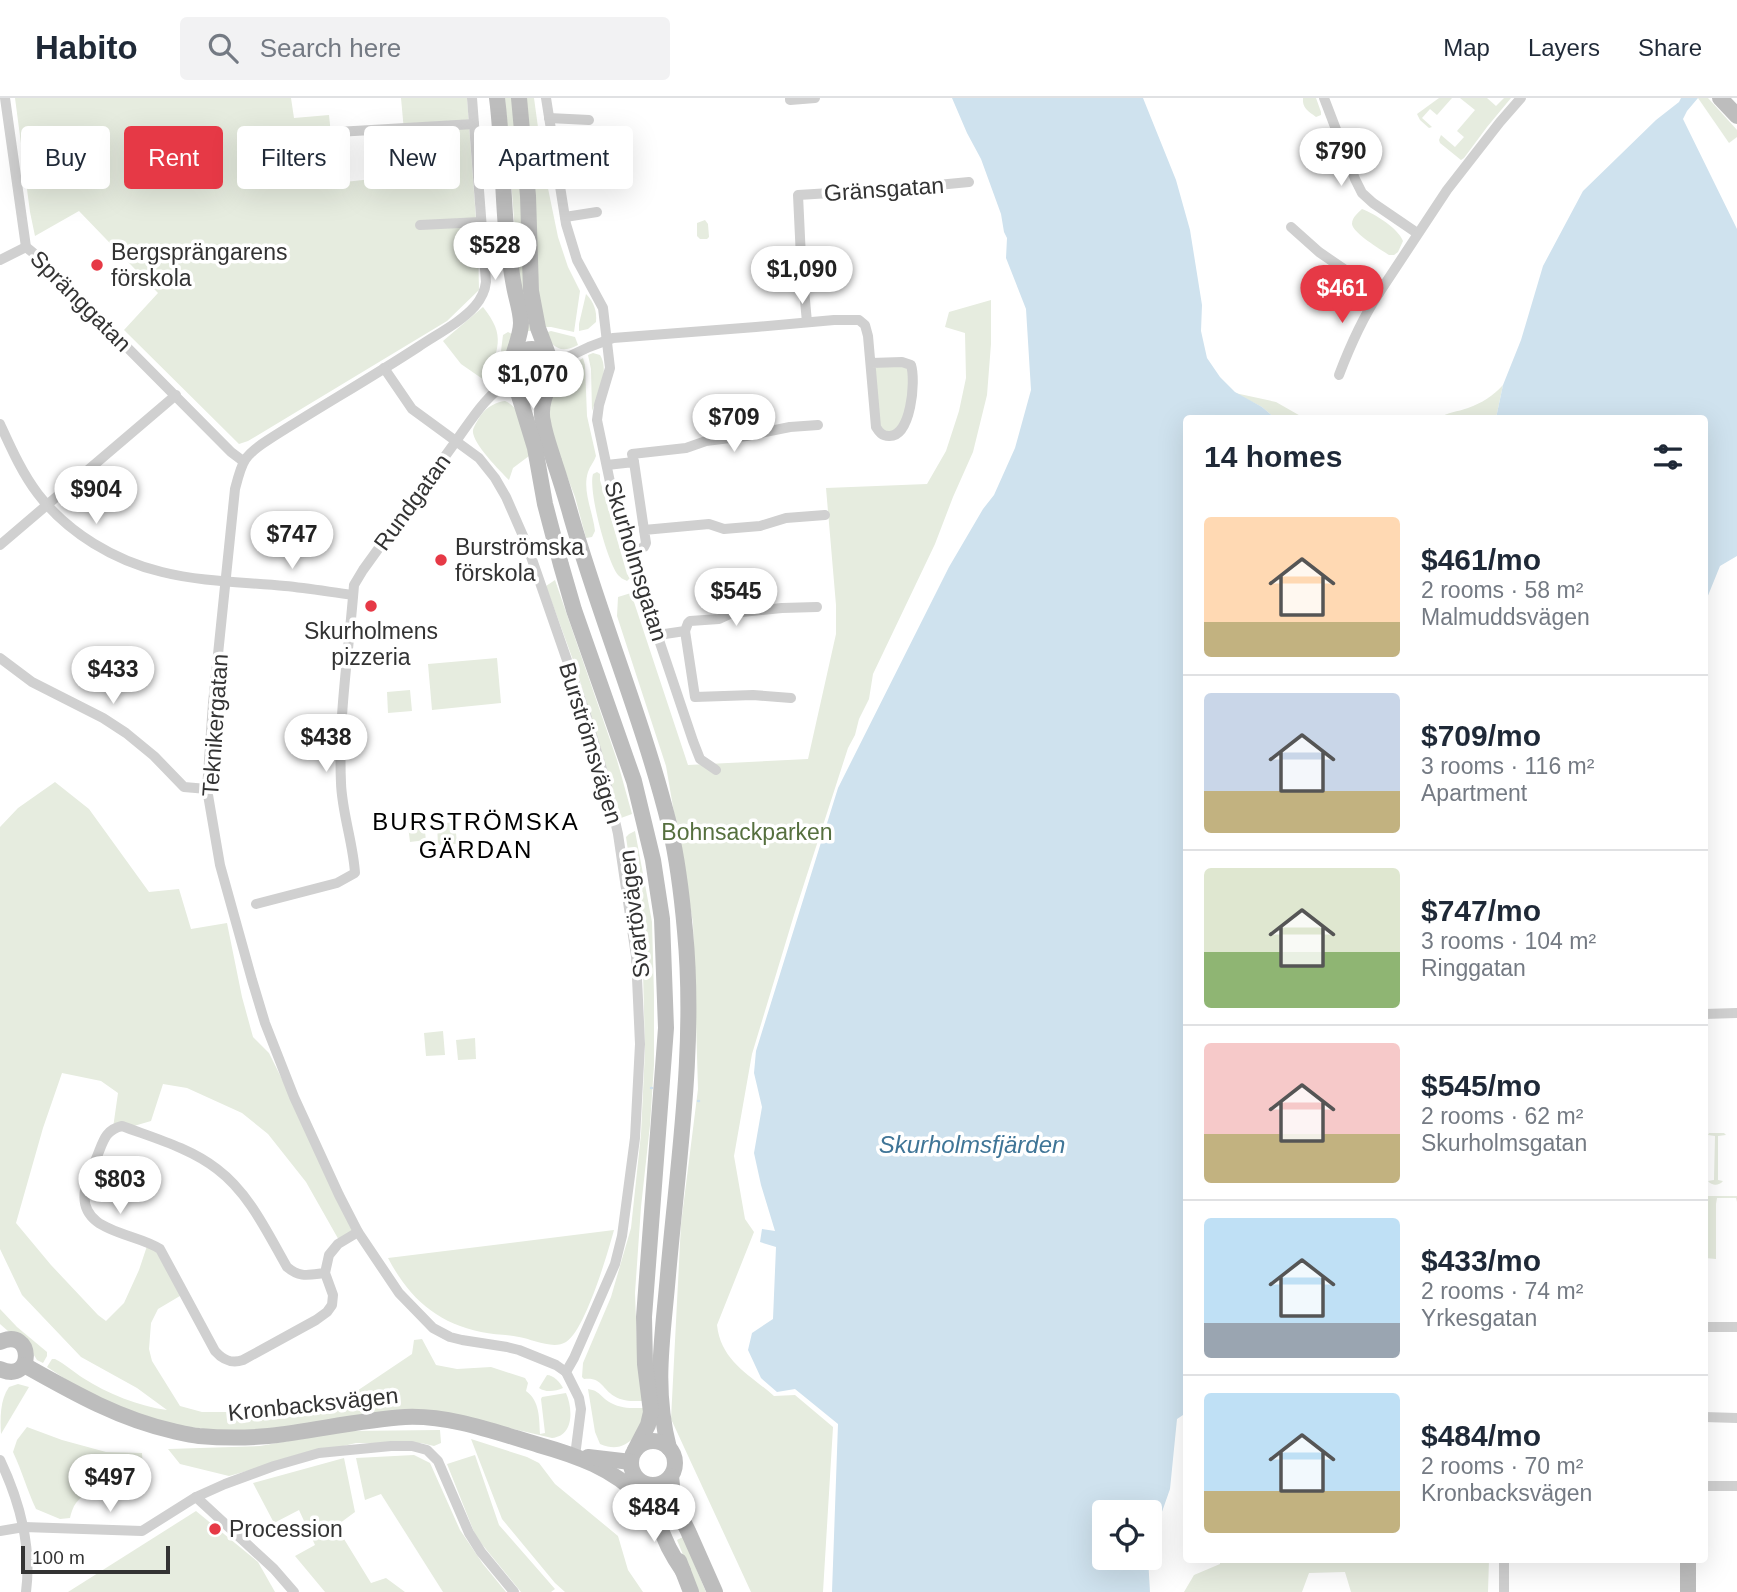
<!DOCTYPE html>
<html lang="en">
<head>
<meta charset="utf-8">
<style>
	body { margin:0; font-family:Helvetica,sans-serif; background:#f2f2f3; color:#1f2937; height:100vh; display:flex; flex-direction:column; font-size:26px; white-space:nowrap }
	* { box-sizing:border-box; margin:0 }
	p { font-size:23px; color:#747a83 }
	.icon { flex:none; width:38px; height:38px; fill:none; stroke:currentColor; stroke-width:2; stroke-linecap:round; stroke-linejoin:round }
	.map { position:relative; flex:1; overflow:hidden }
	.sheet { position:absolute; left:1183px; top:317px; width:525px; height:1148px; display:flex; flex-direction:column; background:#fff; border-radius:7px; box-shadow:0 7px 28px #0002 }
	.sheet>* { flex:none }
	.top-card { position:absolute; left:21px; top:28px; width:665px; height:63px; display:flex; gap:14px }
	.fabs { position:absolute; left:1092px; top:1402px; display:grid; gap:14px }
	.fabs a { display:grid; place-items:center; width:70px; height:70px; border-radius:7px; background:#fff; box-shadow:0 7px 28px #0002; font-size:35px }
	.scale { position:absolute; left:21px; bottom:18px; width:149px; box-sizing:border-box; padding-left:7px; border:4px solid #333; border-top:0; font-size:19px; line-height:24px; white-space:nowrap; color:#333; -webkit-text-stroke:5px #fff; paint-order:stroke }
	.price { position:absolute; translate:-50% -60px; padding:0 16px; border-radius:24px; background:#fff; color:#222; font-size:23px; line-height:46px; filter:drop-shadow(0 2px 4px #0008) }
	.price::after { content:''; position:absolute; left:50%; top:42px; width:21px; height:16px; margin-left:-10px; background:inherit; clip-path:polygon(0 0,100% 0,50% 100%) }
	.price.on { background:#e63946; color:#fff }
	ul { padding:0; list-style:none }
	li { display:flex; align-items:center; gap:21px; height:175px; padding:0 21px }
	li+li { border-top:2px solid #e0e1e3 }
	li span { display:grid; place-items:center; flex:none; width:196px; height:140px; border-radius:7px; color:#555 }
	li>.icon { margin-inline-start:auto }
	span .icon { width:84px; height:84px; fill:#fffc; stroke-width:1 }
	li b { font-size:30px }
	h2 { display:flex; justify-content:space-between; align-items:center; height:84px; padding:0 21px; font-size:30px }
	.pill { padding:0 24px; border-radius:7px; background:#fff; box-shadow:0 7px 28px #0002; font-size:24px; line-height:63px }
	.pill.on { background:#e63946; color:#fff }
	header { display:flex; align-items:center; gap:42px; box-sizing:border-box; height:98px; padding:0 35px; background:#fff; border-bottom:2px solid #e0e1e3 }
	header strong { font-size:33px }
	nav { display:flex; gap:38px; margin-inline-start:auto; font-size:24px }
	.search { width:490px; height:63px; background:#f2f2f3; display:flex; align-items:center; gap:18px; box-sizing:border-box; padding:0 24px; border-radius:7px; color:#747a83; font-size:26px }
	.map>svg:first-child { display:block }
</style>
</head>
<body>
<header>
<strong>Habito</strong>
<div class="search"><svg class="icon" aria-label="search" viewBox="0 0 24 24"><circle cx="10" cy="10" r="6"/><path d="M15 15l6 6"/></svg>Search here</div>
<nav><a>Map</a><a>Layers</a><a>Share</a></nav>
</header>
<div class="map">
<svg width="1737" height="1494" viewBox="0 0 1737 1494">
	<rect width="100%" height="100%" fill="#fff"/>
	<!-- green -->
	<g fill="#e6ecdf">
		<polygon points="15,0 291,0 294,20 329,17 336,85 408,77 401,0 467,0 478,148 479,192 447,223 248,343 239,346 124,232 158,195 79,113 35,138 30,114"/>
		<polygon points="505,0 513,0 533,232 525,234 519,188"/>
		<polygon points="526,0 534,0 543,66 558,139 568,169 580,193 574,234 551,229 545,229 541,226"/>
		<path d="M 1303,0 L 1316,0 L 1321,14 L 1321,17 L 1316,19 C 1308,13 1302,10 1303,0 Z"/>
		<polygon points="1439,0 1452,0 1437,17 1430,11 1422,20 1432,29 1429,30 1420,22 1417,16"/>
		<polygon points="1460,0 1487,0 1496,8 1504,0 1511,0 1487,29 1464,60 1461,62 1440,45 1439,42 1441,37 1455,49 1464,39 1457,33 1475,12"/>
		<polygon points="1698,0 1708,0 1737,32 1737,39 1729,45"/>
		<path d="M 1362,111 C 1375,116 1398,130 1403,143 L 1398,154 L 1394,157 L 1389,157 C 1380,151 1353,135 1352,126 C 1352,119 1358,115 1362,111 Z"/>
		<polygon points="705,122 708,126 709,139 707,141 700,141 697,138 697,125"/>
		<path d="M 586,196 C 594,204 597,213 596,224 L 588,231 L 579,233 L 579,226 Z"/>
		<path d="M 991,202 L 991,246 L 987,297 L 973,354 L 953,399 L 935,446 L 873,576 L 869,601 L 859,621 L 855,637 L 848,650 L 794,817 L 752,956 L 734,1058 L 745,1121 L 754,1134 L 717,1227 C 721,1263 749,1276 774,1298 L 795,1297 L 833,1329 L 823,1494 L 751,1494 L 671,1321 L 681,1126 L 698,991 L 693,825 L 666,668 L 617,518 L 618,499 L 631,495 L 688,667 L 808,661 L 836,536 L 836,507 L 826,390 L 927,386 L 946,353 L 959,313 L 966,280 L 965,235 L 945,229 L 949,214 Z"/>
		<path d="M 483,209 C 507,239 497,250 487,284 L 461,266 L 443,243 Z"/>
		<path d="M 551,233 L 575,239 L 578,247 C 560,256 554,250 544,235 Z"/>
		<polygon points="508,234 514,237 503,268 491,287 500,261 503,237"/>
		<path d="M 593,255 L 600,257 C 610,273 598,297 592,313 L 591,271 L 588,257 Z"/>
		<circle cx="532" cy="273" r="14"/>
		<path d="M 583,260 L 585,267 L 587,318 L 596,358 C 594,364 590,368 588,374 C 582,393 593,414 595,433 L 592,439 L 586,440 L 575,399 L 548,328 L 550,301 L 558,283 L 575,265 Z"/>
		<polygon points="870,265 911,269 912,285 902,333 879,334"/>
		<path d="M 1503,287 L 1496,320 L 1439,320 C 1448,314 1457,314 1468,310 C 1482,305 1493,298 1503,287 Z"/>
		<polygon points="1235,295 1276,304 1304,320 1275,320 1262,309"/>
		<path d="M 505,303 C 524,310 526,341 529,358 L 513,370 L 509,382 C 500,373 471,344 473,332 C 474,328 479,320 481,317 C 487,309 496,304 505,303 Z"/>
		<path d="M 597,374 L 600,376 L 600,382 L 627,476 L 630,480 L 627,483 C 623,481 622,481 618,477 C 607,463 588,393 593,376 Z"/>
		<polygon points="555,482 617,662 632,716 621,720 577,573 546,488"/>
		<polygon points="497,560 501,605 432,612 428,566"/>
		<polygon points="410,592 412,613 388,615 387,594"/>
		<path d="M 55,684 L 89,711 L 149,794 L 179,791 L 191,831 L 227,825 L 242,899 L 253,939 L 269,955 L 358,1134 L 340,1144 L 306,1084 L 268,1036 L 242,1015 L 187,990 L 163,986 L 151,1023 L 127,1030 L 113,1030 L 118,995 L 101,983 L 62,975 L 43,1030 L 16,1125 L 51,1167 L 98,1217 L 106,1223 L 124,1205 L 139,1172 L 148,1145 L 159,1152 L 185,1195 L 158,1211 L 151,1225 L 149,1251 L 152,1263 L 180,1308 L 202,1314 L 237,1314 L 292,1311 L 345,1301 L 412,1256 L 414,1242 L 422,1241 L 436,1267 L 457,1271 L 491,1269 L 525,1280 L 528,1285 L 526,1293 C 540,1303 539,1320 540,1336 L 545,1335 L 541,1301 L 542,1299 L 566,1295 C 573,1311 574,1338 552,1340 L 440,1314 L 230,1334 L 178,1328 L 141,1318 L 79,1290 L 47,1269 L 52,1261 L 55,1261 C 65,1266 74,1274 83,1280 C 108,1296 138,1308 167,1312 L 137,1290 L 81,1259 L 22,1197 L 0,1151 L 0,729 L 18,710 Z"/>
		<polygon points="423,718 426,742 410,744 407,720"/>
		<polygon points="455,724 457,746 438,747 437,726"/>
		<path d="M 635,733 L 652,824 L 654,897 L 654,967 L 650,1027 L 641,1109 L 635,1195 L 637,1247 L 644,1303 C 635,1303 623,1304 614,1298 C 602,1291 602,1279 584,1281 L 582,1279 L 583,1265 L 611,1199 L 631,1130 L 641,1036 L 645,952 L 643,874 L 646,866 L 645,830 L 638,822 L 626,739 L 629,736 Z"/>
		<polygon points="443,933 445,957 426,958 424,935"/>
		<polygon points="475,940 476,961 458,962 456,942"/>
		<path d="M 1709,1035 L 1724,1035 L 1726,1037 L 1718,1038 L 1718,1082 L 1723,1083 C 1719,1088 1712,1088 1708,1083 L 1714,1082 L 1715,1038 L 1708,1037 Z"/>
		<polygon points="1704,1098 1737,1098 1737,1104 1736,1100 1717,1100 1716,1106 1716,1161 1705,1160"/>
		<path d="M 614,1132 C 608,1154 585,1233 566,1244 C 553,1252 532,1241 519,1239 C 506,1236 494,1237 481,1234 C 437,1225 409,1200 388,1160 Z"/>
		<polygon points="0,1211 17,1229 47,1254 47,1258 43,1265 37,1262 32,1254 0,1226"/>
		<path d="M 547,1277 C 553,1277 560,1284 563,1290 C 556,1293 546,1295 539,1290 Z"/>
		<path d="M 18,1286 L 29,1289 L 1,1336 C 0,1320 0,1302 9,1289 Z"/>
		<path d="M 588,1291 C 601,1293 601,1300 611,1305 C 622,1311 633,1310 645,1310 L 637,1338 C 624,1348 617,1353 600,1346 L 595,1334 Z"/>
		<path d="M 27,1329 L 62,1342 L 106,1354 L 142,1355 L 143,1371 C 123,1378 89,1388 76,1405 C 73,1409 71,1415 70,1420 L 60,1421 L 36,1411 C 27,1392 22,1373 13,1354 L 17,1342 Z"/>
		<polygon points="440,1332 441,1345 434,1348 421,1345 356,1345 293,1360 229,1378 180,1366 168,1351 260,1348 345,1333"/>
		<polygon points="471,1341 527,1359 539,1365 555,1386 618,1438 628,1472 643,1494 565,1494 555,1485 502,1421"/>
		<polygon points="414,1357 430,1365 460,1432 483,1466 506,1494 443,1494 381,1396 365,1402 356,1360"/>
		<polygon points="475,1357 499,1427 555,1491 551,1494 521,1494 476,1439 447,1366"/>
		<polygon points="344,1360 355,1414 336,1428 371,1485 386,1480 405,1494 325,1494 295,1458 315,1447 299,1412 274,1425 253,1385"/>
		<polygon points="196,1413 258,1464 275,1494 68,1494"/>
		<polygon points="683,1439 706,1494 698,1494 677,1442"/>
		<polygon points="1220,1461 1489,1461 1488,1494 1351,1494 1345,1474 1309,1475 1302,1494 1184,1494 1194,1477 1220,1466"/>
	</g>
	<!-- water -->
	<g fill="#cfe2ee">
		<polygon points="952,0 1143,0 1176,82 1190,132 1202,207 1201,233 1207,260 1220,279 1235,294 1262,309 1275,320 1186,320 1186,1315 1177,1321 1170,1391 1150,1448 1150,1414 1104,1414 1104,1460 1148,1460 1150,1494 832,1494 838,1326 795,1291 777,1294 761,1280 748,1252 752,1235 773,1221 776,1149 760,1144 762,1131 775,1133 761,1087 754,1055 762,1009 754,975 756,953 838,690 949,469 983,411 994,397 1015,350 1031,292 1026,211 1006,160 1007,140 1004,134 1001,116 981,61 967,35"/>
		<polygon points="1681,0 1698,0 1687,13 1683,21 1737,131 1737,458 1720,468 1705,505 1704,320 1496,320 1503,287 1521,242 1543,168 1583,93 1656,22 1679,4"/>
	</g>
	<g fill="none" stroke-linecap="round" stroke-linejoin="round">
		<!-- stream -->
		<g stroke="#cfe2ee" stroke-width="2.5">
			<polyline points="651,990 652,990"/>
			<polyline points="698,1003 699,1003"/>
		</g>
		<!-- street -->
		<g stroke="#d0d0d0" stroke-width="10">
			<polyline points="5,0 26,149 42,162 93,215 231,354 243,363"/>
			<path d="M 472,0 L 486,184 C 485,193 481,201 475,208 C 460,225 437,236 418,249 C 369,281 318,310 268,342 C 243,358 242,364 235,391 L 213,605 L 207,691 L 220,767 L 252,882 L 265,925 L 294,999 L 339,1097 L 358,1134 L 399,1195 L 433,1230 L 450,1239 L 462,1242 L 507,1249 L 519,1252 L 556,1267 L 566,1274"/>
			<polyline points="546,0 566,126 577,162 603,210 610,270 599,307 597,322 610,384 624,438 693,643 700,661 716,672"/>
			<polyline points="790,0 790,2 815,0"/>
			<polyline points="1324,0 1355,81 1362,95 1373,105 1417,135"/>
			<polyline points="549,20 589,22"/>
			<polyline points="320,37 337,34 474,26"/>
			<polyline points="565,119 597,114"/>
			<polyline points="420,127 481,124"/>
			<polyline points="1291,129 1319,154 1379,195 1447,92 1500,24 1521,0"/>
			<polyline points="0,162 26,149"/>
			<polyline points="807,224 801,160 798,97 896,91 969,84"/>
			<path d="M 553,266 L 589,249 L 613,240 L 756,229 L 834,222 L 859,222 L 865,227 L 868,238 L 876,329 C 879,334 882,338 889,338 C 911,339 916,283 911,267 L 902,264 L 871,265"/>
			<polyline points="384,270 412,311 479,360 495,380 506,399 527,447 586,617 608,692 618,736 636,858 640,946 635,1040 622,1138 615,1166 574,1260 566,1274 579,1300 581,1311 575,1358"/>
			<path d="M 1339,277 C 1350,248 1362,221 1379,195"/>
			<path d="M 0,326 C 11,350 22,375 38,396 C 68,435 115,463 162,474 C 202,484 244,484 285,488 C 307,490 330,494 353,497"/>
			<polyline points="634,364 632,356 686,350 706,343 746,338 790,329 818,327"/>
			<polyline points="607,367 634,364 644,432"/>
			<polyline points="0,447 176,297"/>
			<polyline points="630,455 644,449 646,445 644,432 709,426 724,431 760,428 786,420 825,417"/>
			<polyline points="685,533 695,599 753,597 791,600"/>
			<polyline points="658,537 685,533 688,525 690,523 719,521 732,515 782,510 817,509"/>
			<polyline points="0,560 32,584 103,620 126,635 154,658 184,689 207,691"/>
			<path d="M 256,806 L 337,785 L 355,775 C 353,744 342,715 341,685 C 338,619 349,553 354,487 L 363,472 C 393,431 422,390 451,350 C 469,326 485,296 512,282"/>
			<polyline points="1704,916 1737,915"/>
			<path d="M 325,1175 C 308,1177 300,1180 287,1169 C 267,1134 249,1095 217,1071 C 190,1050 154,1040 122,1028 C 104,1032 103,1045 96,1061 C 92,1070 86,1081 85,1092 C 78,1135 135,1134 160,1151 L 215,1253 C 223,1262 231,1266 243,1262 L 316,1222 L 327,1214 L 332,1207 L 333,1197 L 325,1175 L 329,1157 L 338,1146 L 358,1134"/>
			<polyline points="1704,1229 1737,1229"/>
			<polyline points="1704,1319 1737,1320"/>
			<path d="M 0,1362 C 20,1404 32,1448 26,1494"/>
			<polyline points="1704,1388 1737,1388"/>
			<polyline points="196,1399 274,1471 294,1494"/>
			<polyline points="0,1433 24,1429 142,1433 196,1399 225,1386 274,1368 319,1355 391,1348 412,1348 427,1352 438,1363 469,1435 481,1454 514,1494"/>
			<polyline points="1504,1494 1504,1461"/>
		</g>
		<!-- secondary -->
		<g stroke="#bdbdbd" stroke-width="16">
			<path d="M 497,0 C 503,46 502,94 507,140 C 509,156 511,173 514,188 C 516,200 521,213 521,225 C 521,243 505,268 512,283 C 520,298 538,297 549,287"/>
			<polyline points="519,0 528,98 531,193 538,230 549,259"/>
			<polyline points="1720,0 1737,18"/>
			<path d="M 513,263 C 518,256 523,251 532,251 C 538,251 543,253 548,258 C 561,272 548,286 544,301 C 542,308 541,316 543,324 C 545,337 550,350 554,363 C 560,381 566,400 571,418 C 601,523 644,624 670,730 C 678,764 682,799 685,833 C 696,948 678,1063 668,1177 C 663,1238 653,1289 669,1350"/>
			<polyline points="516,288 535,350 545,406 561,467 574,512 634,683 653,762 662,821 666,930 644,1219 645,1266 651,1314 648,1327 635,1352"/>
			<path d="M 0,1244 C 34,1228 35,1287 0,1271"/>
			<path d="M 24,1267 C 72,1294 119,1321 173,1333 C 182,1335 190,1337 199,1338 C 222,1340 246,1340 268,1338 C 314,1333 359,1322 405,1319 C 451,1317 495,1334 539,1347 C 575,1357 615,1371 641,1400 C 655,1414 661,1433 669,1450 C 673,1458 678,1466 683,1473"/>
			<circle cx="653" cy="1365" r="22"/>
			<polyline points="588,1359 631,1364"/>
			<polyline points="671,1378 673,1397 676,1409 688,1433 715,1494"/>
			<polyline points="1688,1461 1688,1494"/>
			<polyline points="679,1463 691,1494"/>
		</g>
	</g>
	<!-- markers -->
	<g fill="#e63946" stroke="#fff" stroke-width="2.5">
		<circle cx="97" cy="167" r="7"/>
		<circle cx="441" cy="462" r="7"/>
		<circle cx="371" cy="508" r="7"/>
		<circle cx="215" cy="1431" r="7"/>
	</g>
	<g text-anchor="middle" dominant-baseline="central" stroke-width="7" stroke-linejoin="round" paint-order="stroke">
		<!-- street labels -->
		<g font-size="23" fill="#333" stroke="#fff">
			<text transform="translate(884 91) rotate(-4)">Gränsgatan</text>
			<text transform="translate(81 203) rotate(45)">Spränggatan</text>
			<text transform="translate(412 404) rotate(-54)">Rundgatan</text>
			<text transform="translate(636 463) rotate(73)">Skurholmsgatan</text>
			<text transform="translate(215 627) rotate(-86)">Teknikergatan</text>
			<text transform="translate(591 645) rotate(73)">Burströmsvägen</text>
			<text transform="translate(634 816) rotate(-97)">Svartövägen</text>
			<text transform="translate(313 1306) rotate(-6)">Kronbacksvägen</text>
		</g>
		<!-- poi labels -->
		<g font-size="23" fill="#333" stroke="#fff" text-anchor="start">
			<text x="111" y="154">Bergsprängarens<tspan x="111" dy="26">förskola</tspan></text>
			<text x="455" y="449">Burströmska<tspan x="455" dy="26">förskola</tspan></text>
			<text x="371" y="533" text-anchor="middle">Skurholmens<tspan x="371" dy="26">pizzeria</tspan></text>
			<text x="229" y="1431">Procession</text>
		</g>
		<!-- park labels -->
		<g font-size="23" fill="#56703f" stroke="#fff">
			<text x="747" y="734">Bohnsackparken</text>
		</g>
		<!-- neighbourhood labels -->
		<g font-size="24" letter-spacing="2" fill="#000" stroke="#fff">
			<text x="476" y="723">BURSTRÖMSKA<tspan x="476" dy="28">GÄRDAN</tspan></text>
		</g>
		<!-- water labels -->
		<g font-size="24" font-style="italic" fill="#3f7597" stroke="#fff">
			<text x="972" y="1046">Skurholmsfjärden</text>
		</g>
	</g>
</svg>
<div class="fabs">
<a><svg class="icon" aria-label="locate" viewBox="0 0 24 24"><circle cx="12" cy="12" r="6"/><path d="M12 2v4M12 18v4M2 12h4M18 12h4"/></svg></a>
</div>
<div class="scale">100 m</div>
<b class="price" style="left:1341px;top:90px">$790</b>
<b class="price" style="left:495px;top:184px">$528</b>
<b class="price" style="left:802px;top:208px">$1,090</b>
<b class="price on" style="left:1342px;top:227px">$461</b>
<b class="price" style="left:533px;top:313px">$1,070</b>
<b class="price" style="left:734px;top:356px">$709</b>
<b class="price" style="left:96px;top:428px">$904</b>
<b class="price" style="left:292px;top:473px">$747</b>
<b class="price" style="left:736px;top:530px">$545</b>
<b class="price" style="left:113px;top:608px">$433</b>
<b class="price" style="left:326px;top:676px">$438</b>
<b class="price" style="left:120px;top:1118px">$803</b>
<b class="price" style="left:110px;top:1416px">$497</b>
<b class="price" style="left:654px;top:1446px">$484</b>
<div class="top-card">
<a class="pill">Buy</a>
<a class="pill on">Rent</a>
<a class="pill">Filters</a>
<a class="pill">New</a>
<a class="pill">Apartment</a>
</div>
<section class="sheet">
<h2>14 homes<svg class="icon" aria-label="filters" viewBox="0 0 24 24"><path d="M4 7h16M4 17h16"/><circle cx="9" cy="7" r="2"/><circle cx="15" cy="17" r="2"/></svg></h2>
<ul>
<li><span style="background:linear-gradient(#ffd9b3 75%,#c2b280 0)"><svg class="icon" aria-label="home" viewBox="0 0 24 24"><path d="M3 11l9-7 9 7M6 9v11h12V9"/></svg></span><div><b>$461/mo</b><p>2 rooms · 58 m²</p><p>Malmuddsvägen</p></div></li>
<li><span style="background:linear-gradient(#c9d6e8 70%,#c2b280 0)"><svg class="icon" aria-label="home" viewBox="0 0 24 24"><path d="M3 11l9-7 9 7M6 9v11h12V9"/></svg></span><div><b>$709/mo</b><p>3 rooms · 116 m²</p><p>Apartment</p></div></li>
<li><span style="background:linear-gradient(#dfe7d0 60%,#8fb573 0)"><svg class="icon" aria-label="home" viewBox="0 0 24 24"><path d="M3 11l9-7 9 7M6 9v11h12V9"/></svg></span><div><b>$747/mo</b><p>3 rooms · 104 m²</p><p>Ringgatan</p></div></li>
<li><span style="background:linear-gradient(#f6c9c9 65%,#c2b280 0)"><svg class="icon" aria-label="home" viewBox="0 0 24 24"><path d="M3 11l9-7 9 7M6 9v11h12V9"/></svg></span><div><b>$545/mo</b><p>2 rooms · 62 m²</p><p>Skurholmsgatan</p></div></li>
<li><span style="background:linear-gradient(#bfe0f5 75%,#9aa5b1 0)"><svg class="icon" aria-label="home" viewBox="0 0 24 24"><path d="M3 11l9-7 9 7M6 9v11h12V9"/></svg></span><div><b>$433/mo</b><p>2 rooms · 74 m²</p><p>Yrkesgatan</p></div></li>
<li><span style="background:linear-gradient(#bfe0f5 70%,#c2b280 0)"><svg class="icon" aria-label="home" viewBox="0 0 24 24"><path d="M3 11l9-7 9 7M6 9v11h12V9"/></svg></span><div><b>$484/mo</b><p>2 rooms · 70 m²</p><p>Kronbacksvägen</p></div></li>
</ul>
</section>
</div>
</body>
</html>
